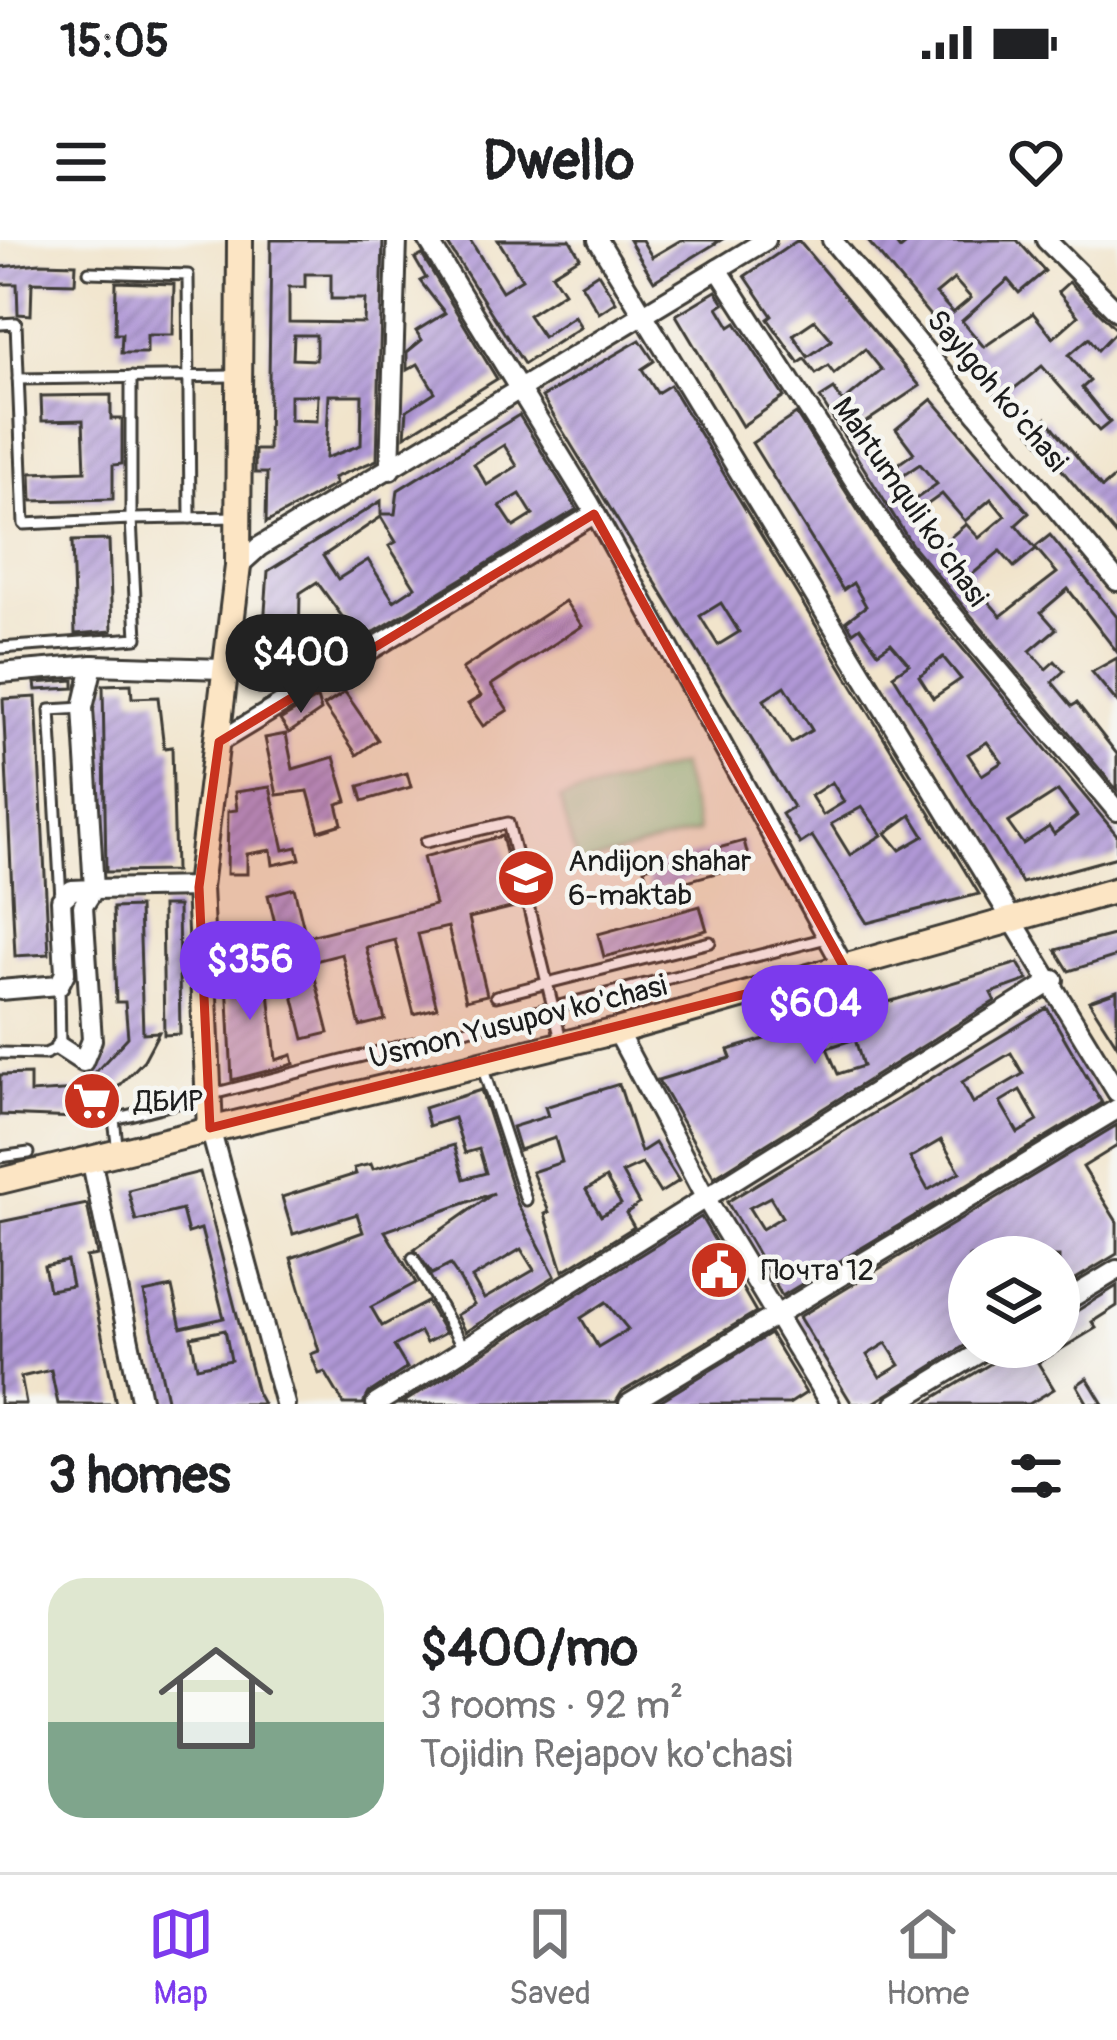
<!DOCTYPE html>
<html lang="en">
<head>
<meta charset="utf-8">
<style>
	body { margin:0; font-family:Pangolin,sans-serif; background:#f2f2f2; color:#202124; height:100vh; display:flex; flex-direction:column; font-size:45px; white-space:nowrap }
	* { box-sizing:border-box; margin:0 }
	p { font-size:39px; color:#757577 }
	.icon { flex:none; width:66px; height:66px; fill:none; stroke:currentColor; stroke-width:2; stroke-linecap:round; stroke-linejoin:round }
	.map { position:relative; height:1164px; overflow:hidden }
	.drawer { display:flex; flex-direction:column; background:#fff; flex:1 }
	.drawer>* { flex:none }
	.tools { position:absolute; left:948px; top:996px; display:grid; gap:24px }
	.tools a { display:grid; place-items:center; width:132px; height:132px; border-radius:50%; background:#fff; box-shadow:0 6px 30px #0003; font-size:60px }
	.price { position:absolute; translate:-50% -102px; padding:0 27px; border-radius:42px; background:#7c3aed; color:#fff; font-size:39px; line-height:78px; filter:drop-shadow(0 3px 6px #0008) }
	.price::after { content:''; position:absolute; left:50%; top:72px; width:36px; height:27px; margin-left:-18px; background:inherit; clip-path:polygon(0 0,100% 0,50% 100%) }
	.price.active { background:#222; color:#fff }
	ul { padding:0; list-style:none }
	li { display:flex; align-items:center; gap:36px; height:300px; padding:0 48px }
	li+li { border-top:3px solid #e0e0e0 }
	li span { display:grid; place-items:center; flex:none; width:336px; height:240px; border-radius:36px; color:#555 }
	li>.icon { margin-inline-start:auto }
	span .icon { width:144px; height:144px; fill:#fffc; stroke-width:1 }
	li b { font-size:51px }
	h2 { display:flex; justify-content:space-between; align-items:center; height:144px; padding:0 48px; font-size:51px }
	.status { display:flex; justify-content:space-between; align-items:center; height:84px; padding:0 60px; background:#fff; direction:ltr }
	.status svg { height:33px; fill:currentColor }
	header { display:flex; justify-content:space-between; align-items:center; height:156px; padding:0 48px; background:#fff; font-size:54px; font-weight:800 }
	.tabs { display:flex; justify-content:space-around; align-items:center; height:168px; border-top:3px solid #e0e0e0; background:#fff; font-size:33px; color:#757577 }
	.tabs a { display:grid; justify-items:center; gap:6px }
	.tabs .active { color:#7c3aed }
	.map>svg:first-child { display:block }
</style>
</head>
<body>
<div class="status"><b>15:05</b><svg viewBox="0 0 49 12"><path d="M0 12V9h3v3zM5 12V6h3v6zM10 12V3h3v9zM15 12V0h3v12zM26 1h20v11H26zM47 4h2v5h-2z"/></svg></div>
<header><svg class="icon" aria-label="menu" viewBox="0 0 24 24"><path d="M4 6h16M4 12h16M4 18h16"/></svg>Dwello<svg class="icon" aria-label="heart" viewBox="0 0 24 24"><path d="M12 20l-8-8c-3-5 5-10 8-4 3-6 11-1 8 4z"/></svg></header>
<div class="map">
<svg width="1117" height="1164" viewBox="0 0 1117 1164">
	<defs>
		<pattern id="building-hatch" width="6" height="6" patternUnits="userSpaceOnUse" patternTransform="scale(3)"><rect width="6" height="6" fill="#b098d6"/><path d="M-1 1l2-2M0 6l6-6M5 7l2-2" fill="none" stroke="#8e7bad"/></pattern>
	</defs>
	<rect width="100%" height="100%" fill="#f6f6f2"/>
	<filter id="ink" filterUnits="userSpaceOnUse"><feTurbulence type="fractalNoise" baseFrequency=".00833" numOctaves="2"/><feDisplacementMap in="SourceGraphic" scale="24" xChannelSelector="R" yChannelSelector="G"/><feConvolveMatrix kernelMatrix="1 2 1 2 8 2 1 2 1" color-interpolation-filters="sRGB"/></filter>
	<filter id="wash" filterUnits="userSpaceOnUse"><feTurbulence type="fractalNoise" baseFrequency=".004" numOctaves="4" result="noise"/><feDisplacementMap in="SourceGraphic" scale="48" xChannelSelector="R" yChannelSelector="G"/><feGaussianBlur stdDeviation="2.7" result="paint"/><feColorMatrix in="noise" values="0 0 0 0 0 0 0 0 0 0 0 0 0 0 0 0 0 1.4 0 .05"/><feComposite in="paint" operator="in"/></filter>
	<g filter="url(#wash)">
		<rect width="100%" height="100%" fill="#f1e4cb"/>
		<!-- pitch -->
		<polygon fill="#88d695" stroke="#527958" stroke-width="3" points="680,525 698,592 578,625 560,559"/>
		<g id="blocks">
			<!-- building -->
			<g fill="url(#building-hatch)" fill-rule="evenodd">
				<path d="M 271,0 L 383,0 L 377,220 L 333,238 L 336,244 L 266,283 L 267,233 L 255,233 L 255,210 L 268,210 ZM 305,34 L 331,34 L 331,59 L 365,59 L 364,83 L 289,82 L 289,47 L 305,47 ZM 294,95 L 316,95 L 316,120 L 293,119 ZM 290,155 L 318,155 L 317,181 L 290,180 ZM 329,155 L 362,155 L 361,205 L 326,218 Z"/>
				<polygon points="445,0 470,0 502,51 522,39 498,0 570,0 580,17 552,34 564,52 528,75 543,97 574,76 581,87 524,124"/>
				<polygon points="629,0 642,0 652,17 681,0 721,0 654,41"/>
				<path d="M 798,0 L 920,146 L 860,186 L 888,231 L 914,213 L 896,189 L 932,159 L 1029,273 L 1016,285 L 1036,309 L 1014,327 L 1000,311 L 968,338 L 986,359 L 1001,376 L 1057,333 L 1035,307 L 1050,295 L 1117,377 L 1117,412 L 1068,349 L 1041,372 L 1056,389 L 1030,411 L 1046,429 L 1055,421 L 1064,431 L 1052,442 L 1072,466 L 1077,463 L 1117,514 L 1117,550 L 912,305 L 820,158 L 834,149 L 843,162 L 882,130 L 865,109 L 834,134 L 828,126 L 816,134 L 805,119 L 799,123 L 768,79 L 772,76 L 745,36 ZM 815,80 L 832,100 L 808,117 L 793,95 ZM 920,224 L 937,244 L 910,263 L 896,240 ZM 942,254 L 965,281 L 991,259 L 1005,276 L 979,298 L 966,284 L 940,306 L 914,274 Z"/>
				<path d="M 867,0 L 893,0 L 900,9 L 911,0 L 1017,0 L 1045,31 L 1019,53 L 1008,40 L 962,81 L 984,107 L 1033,73 L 1053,98 L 1078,76 L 1058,52 L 1069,42 L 1117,90 L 1098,110 L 1089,98 L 1069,115 L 1090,141 L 1082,148 L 1110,182 L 1099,191 L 1042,126 L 1000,160 ZM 954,39 L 971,58 L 953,73 L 936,54 Z"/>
				<polygon points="422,15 497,139 405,196 407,170 435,152 418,124 407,130 407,112 422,100 416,91 445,73 420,41 426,38 415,19"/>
				<polygon points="40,23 76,24 75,43 32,42 31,75 18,74 17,44 0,44 0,27"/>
				<polygon points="598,33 616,62 599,73 581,44"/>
				<polygon points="116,42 174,44 173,95 147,95 147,113 121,113 122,94 115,94"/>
				<polygon points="716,51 724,63 718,67 730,87 736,83 784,157 742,186 676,75"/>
				<path d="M 640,100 L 654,121 L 642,129 L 657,153 L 670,145 L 979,654 L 867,683 L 812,596 L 800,604 L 782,574 L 793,567 L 542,157 ZM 721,363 L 739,392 L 718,405 L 700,376 ZM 785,446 L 812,490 L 791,503 L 764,460 ZM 832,542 L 844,562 L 823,575 L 811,556 ZM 862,567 L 882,595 L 850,615 L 831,584 ZM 911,575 L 924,596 L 900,610 L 886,593 Z"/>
				<polygon points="111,155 111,179 122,179 122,224 113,225 113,259 32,261 31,233 85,231 83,180 42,181 41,156"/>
				<path d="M 796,174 L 891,322 L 1117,595 L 1117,617 L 1022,643 L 893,435 L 909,424 L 891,403 L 878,412 L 860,387 L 853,392 L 846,381 L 866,366 L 853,343 L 843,350 L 752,203 ZM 943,417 L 961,439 L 933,458 L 919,436 ZM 987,502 L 1002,522 L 982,535 L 968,514 ZM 1058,551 L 1077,576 L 1054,594 L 1049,587 L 1023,604 L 1008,583 Z"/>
				<path d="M 519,175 L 577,269 L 274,453 L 259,453 L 268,331 L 381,261 L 381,274 L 395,274 L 398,250 ZM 504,205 L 517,226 L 487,245 L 474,224 ZM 520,254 L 533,275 L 514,287 L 500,266 ZM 381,277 L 396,302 L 389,306 L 415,347 L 394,361 L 368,320 L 338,339 L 323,316 ZM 317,342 L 349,386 L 332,397 L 337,405 L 299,405 L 300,353 Z"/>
				<polygon points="1046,178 1102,248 1117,235 1117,296 1030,192"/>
				<polygon points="109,300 112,391 75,394 72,301"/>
				<polygon points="565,361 582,386 491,445 508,470 483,486 468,464 481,456 462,429"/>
				<polygon points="1117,418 1117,462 1092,432"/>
				<polygon points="74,440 74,448 36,450 35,443"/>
				<polygon points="131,444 132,458 158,457 164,508 172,507 175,631 106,632 103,445"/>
				<polygon points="345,452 378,500 357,515 324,466"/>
				<polygon points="36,457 49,714 15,716 3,459"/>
				<polygon points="317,458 321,471 289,493 280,480"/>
				<polygon points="286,494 293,529 334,517 347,561 337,564 342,584 319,591 308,551 277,555 265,498"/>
				<polygon points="407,533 411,547 363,561 359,546"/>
				<polygon points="270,547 284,610 297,607 300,619 273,625 271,610 247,614 247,634 227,634 228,571 237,570 235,552"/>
				<polygon points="502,596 519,666 469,678 487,755 466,760 448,687 418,694 437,768 414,774 395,700 366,707 385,780 360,786 342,714 311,722 329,793 304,799 268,655 294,648 306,697 435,665 423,617"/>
				<polygon points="744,601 750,624 650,651 644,628"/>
				<polygon points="162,666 178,666 180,794 164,795"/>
				<polygon points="700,666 707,690 604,717 598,694"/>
				<polygon points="139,667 143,793 159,792 144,820 99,867 77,878 0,875 0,835 30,834 30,853 79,850 128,797 125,762 116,762 113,668"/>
				<polygon points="1117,694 1117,716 1069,731 1056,710"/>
				<polygon points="252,717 256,754 269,752 276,820 292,815 294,824 232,840 226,720"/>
				<path d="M 1018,723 L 1028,740 L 991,753 L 995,761 L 714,937 L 658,840 L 731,818 L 728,810 ZM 855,799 L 863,826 L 838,834 L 827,808 Z"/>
				<polygon points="1117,751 1117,805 1089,761"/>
				<path d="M 1047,768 L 1102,863 L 782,1056 L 727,962 ZM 1011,813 L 1023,834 L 973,863 L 962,842 ZM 1020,850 L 1038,881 L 1018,893 L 1000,862 ZM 941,900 L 960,932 L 928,950 L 910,918 ZM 770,957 L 782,977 L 762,989 L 749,968 Z"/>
				<path d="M 619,844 L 641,912 L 655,903 L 679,941 L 660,953 L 642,924 L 622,933 L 639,964 L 626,973 L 634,987 L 563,1031 L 545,974 L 549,972 L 532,932 L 562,922 L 555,898 L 519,910 L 512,887 L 548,876 L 545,867 ZM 606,938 L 621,964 L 601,976 L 586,950 Z"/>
				<path d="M 481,850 L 517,963 L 555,1036 L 465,1092 L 456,1075 L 474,1065 L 459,1038 L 450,1025 L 432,1034 L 414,1009 L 494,953 L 385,991 L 416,1043 L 371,1067 L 382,1086 L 427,1062 L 445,1093 L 426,1103 L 420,1092 L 394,1106 L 407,1128 L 369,1153 L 363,1164 L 344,1164 L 325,1132 L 319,1134 L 311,1114 L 319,1111 L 291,1018 L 363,992 L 357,974 L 293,994 L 282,957 L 356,934 L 354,928 L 371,924 L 373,929 L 454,905 L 464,939 L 486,933 L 479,909 L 465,913 L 454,878 L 429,886 L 424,868 ZM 521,1009 L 534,1030 L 484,1059 L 472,1038 Z"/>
				<path d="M 1117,885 L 1117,906 L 1083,927 L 1117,982 L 1117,1014 L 1059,1049 L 1059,1017 L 969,1017 L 969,1103 L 872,1164 L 852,1164 L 799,1077 ZM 886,1103 L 900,1125 L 880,1137 L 867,1115 Z"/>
				<path d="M 200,932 L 257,1153 L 263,1164 L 168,1164 L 144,1053 L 172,1047 L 181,1088 L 224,1078 L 201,989 L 188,993 L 182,970 L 136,981 L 128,950 ZM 225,1090 L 231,1120 L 197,1127 L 191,1097 Z"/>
				<path d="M 87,964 L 97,1015 L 86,1017 L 116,1164 L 58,1164 L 51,1130 L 21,1137 L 26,1164 L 0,1164 L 0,982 ZM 67,1021 L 72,1046 L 49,1050 L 44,1026 Z"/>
				<path d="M 701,977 L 756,1072 L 622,1152 L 616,1162 L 401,1164 ZM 606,1062 L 628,1089 L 598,1107 L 581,1078 Z"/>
				<polygon points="1117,1046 1117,1066 1092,1082 1096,1088 1038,1123 1054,1149 1029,1164 924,1164 1018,1107 1059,1107 1059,1082"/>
				<polygon points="770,1094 806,1153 789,1164 655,1164"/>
				<polygon points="1087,1138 1103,1164 1088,1164 1077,1145"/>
			</g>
		</g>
	</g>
	<g filter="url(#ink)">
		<use href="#blocks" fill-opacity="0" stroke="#3c3a36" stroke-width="3"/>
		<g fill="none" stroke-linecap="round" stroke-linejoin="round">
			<defs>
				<g id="lane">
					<polyline points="89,32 188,35 190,278"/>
					<polyline points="0,84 16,83 24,284 131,279 137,398 0,408"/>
					<polyline points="131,137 131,279 236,277"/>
					<polyline points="18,139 234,136"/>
					<polyline points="426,602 508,583 562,804"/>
					<polyline points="61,658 50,470 83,468"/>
					<polyline points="496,756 710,702"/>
					<polyline points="0,813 45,814 60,807 59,745"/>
					<polyline points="483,829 526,960"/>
					<polyline points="118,912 114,879 827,698"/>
					<polyline points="0,917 29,913"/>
					<polyline points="413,1018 463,1108"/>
				</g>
				<g id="street">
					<polyline points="428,0 590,264 845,729"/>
					<polyline points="598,0 1117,852"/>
					<polyline points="832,0 1117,341"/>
					<polyline points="1046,0 1117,71"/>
					<polyline points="718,29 901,313 1117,571"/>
					<polyline points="390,230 397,0"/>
					<polyline points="238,326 259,307 766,0"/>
					<polyline points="0,433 93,425 223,429"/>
					<polyline points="219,502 594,274"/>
					<polyline points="0,750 59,745 65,733 61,660 72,650 94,649 83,468 93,425"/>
					<polyline points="617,791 706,959 830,1164"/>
					<polyline points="60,807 83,822 92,800 83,666 94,649 199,647"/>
					<polyline points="210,888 285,1164"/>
					<polyline points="91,918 142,1164"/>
					<polyline points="1059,1065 1117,1030"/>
					<polyline points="376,1164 1054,740"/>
					<polyline points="629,1164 1117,869"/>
					<polyline points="895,1164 989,1107"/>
				</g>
				<g id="secondary">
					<polyline points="210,888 199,647 238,326 240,0"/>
					<polyline points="0,941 617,791 1117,650"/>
				</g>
			</defs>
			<!-- lane casing -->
			<use href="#lane" stroke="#3c3a36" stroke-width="15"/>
			<!-- street casing -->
			<use href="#street" stroke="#3c3a36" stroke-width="24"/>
			<!-- secondary casing -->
			<use href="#secondary" stroke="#3c3a36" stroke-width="30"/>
			<!-- lane -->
			<use href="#lane" stroke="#fff" stroke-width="9"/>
			<!-- street -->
			<use href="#street" stroke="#fff" stroke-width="18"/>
			<!-- secondary -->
			<use href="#secondary" stroke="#fce5c4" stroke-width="24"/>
		</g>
	</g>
	<!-- marked area -->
	<path fill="#c8321e" fill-opacity="0.2" stroke="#c8321e" stroke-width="9" stroke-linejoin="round" d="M 594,274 L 845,729 L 210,888 L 199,647 L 219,502 Z"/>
	<!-- icons -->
	<defs>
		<symbol id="school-disc" viewBox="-11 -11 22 22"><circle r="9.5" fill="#c8321e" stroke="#f6f6f2"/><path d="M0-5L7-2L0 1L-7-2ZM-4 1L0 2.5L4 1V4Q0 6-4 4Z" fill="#fff"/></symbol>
		<symbol id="supermarket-disc" viewBox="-11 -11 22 22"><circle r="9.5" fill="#c8321e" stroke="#f6f6f2"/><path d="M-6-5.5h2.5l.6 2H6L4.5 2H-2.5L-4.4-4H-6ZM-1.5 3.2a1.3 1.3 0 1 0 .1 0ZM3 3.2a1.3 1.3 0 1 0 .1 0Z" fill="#fff"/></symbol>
		<symbol id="civic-disc" viewBox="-11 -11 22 22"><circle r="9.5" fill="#c8321e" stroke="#f6f6f2"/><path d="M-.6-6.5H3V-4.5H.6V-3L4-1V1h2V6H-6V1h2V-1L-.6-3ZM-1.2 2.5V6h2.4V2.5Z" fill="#fff"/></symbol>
	</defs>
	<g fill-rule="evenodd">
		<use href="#school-disc" x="493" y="605" width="66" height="66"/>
		<use href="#supermarket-disc" x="59" y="828" width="66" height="66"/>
		<use href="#civic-disc" x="686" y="997" width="66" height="66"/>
	</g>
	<g text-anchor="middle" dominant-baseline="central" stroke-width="9" stroke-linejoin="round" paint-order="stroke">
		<!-- street labels -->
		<g font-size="30" fill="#1c1c1c" stroke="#f6f6f2">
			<text transform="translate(997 151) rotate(50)">Saylgoh ko'chasi</text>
			<text transform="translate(910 262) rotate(55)">Mahtumquli ko'chasi</text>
			<text transform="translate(518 782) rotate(-14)">Usmon Yusupov ko'chasi</text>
		</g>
		<!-- poi labels -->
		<g font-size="30" fill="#1c1c1c" stroke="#f6f6f2" text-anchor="start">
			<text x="568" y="621">Andijon shahar<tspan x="568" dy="34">6-maktab</tspan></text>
			<text x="134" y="861">ДБИР</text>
			<text x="761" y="1030">Почта 12</text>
		</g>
	</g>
</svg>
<div class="tools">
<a><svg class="icon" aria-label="layers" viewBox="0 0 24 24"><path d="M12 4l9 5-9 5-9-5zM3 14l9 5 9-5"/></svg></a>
</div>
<b class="price active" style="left:301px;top:476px">$400</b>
<b class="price" style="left:250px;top:783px">$356</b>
<b class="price" style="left:815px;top:827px">$604</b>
</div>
<section class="drawer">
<h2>3 homes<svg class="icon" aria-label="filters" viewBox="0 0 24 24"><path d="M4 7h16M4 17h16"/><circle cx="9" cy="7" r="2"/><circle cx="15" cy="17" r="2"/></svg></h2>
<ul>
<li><span style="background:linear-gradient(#dfe7d0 60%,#7fa58c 0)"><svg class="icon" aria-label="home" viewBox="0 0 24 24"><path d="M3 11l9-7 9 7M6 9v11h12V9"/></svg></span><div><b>$400/mo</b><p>3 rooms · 92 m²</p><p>Tojidin Rejapov ko'chasi</p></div></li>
</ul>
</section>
<nav class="tabs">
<a class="active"><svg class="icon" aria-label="map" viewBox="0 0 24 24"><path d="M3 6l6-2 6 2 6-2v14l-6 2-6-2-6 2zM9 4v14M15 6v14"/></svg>Map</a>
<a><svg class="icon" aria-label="saved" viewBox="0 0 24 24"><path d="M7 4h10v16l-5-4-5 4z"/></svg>Saved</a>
<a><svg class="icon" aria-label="home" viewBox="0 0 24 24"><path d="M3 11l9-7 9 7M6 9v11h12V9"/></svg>Home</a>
</nav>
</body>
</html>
